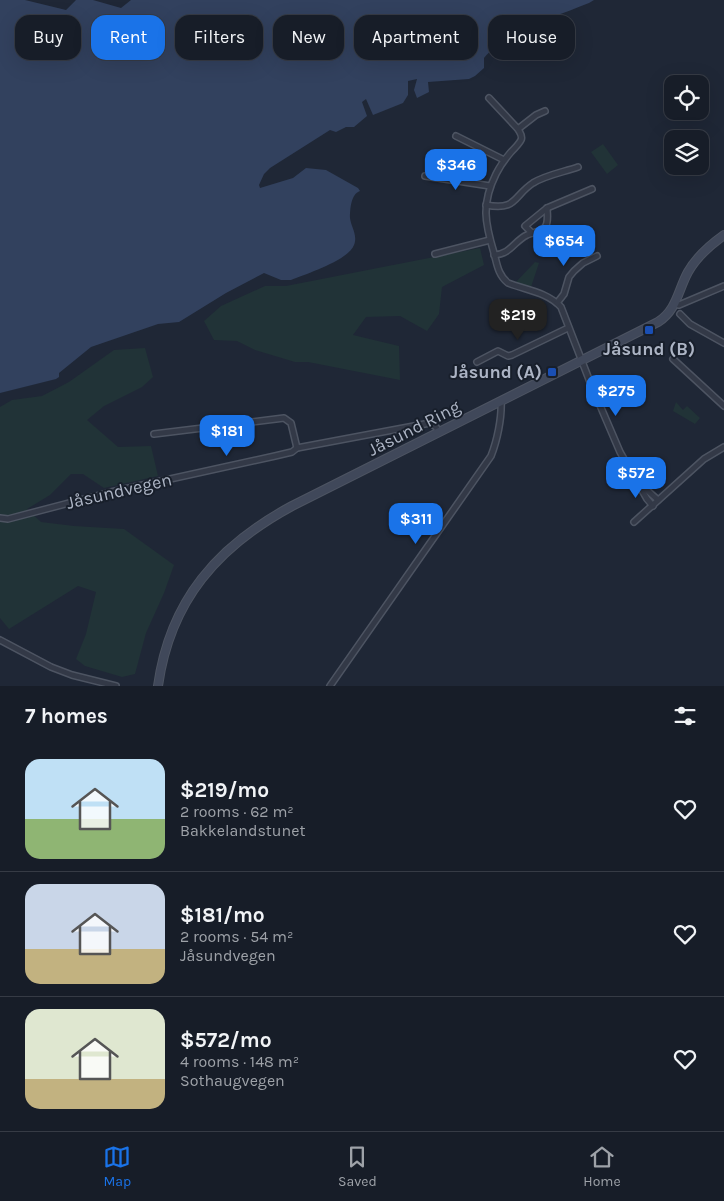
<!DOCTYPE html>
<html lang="en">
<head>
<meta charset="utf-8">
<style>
	body { margin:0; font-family:Karla,sans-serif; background:#202630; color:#f1f3f6; height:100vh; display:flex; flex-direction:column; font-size:19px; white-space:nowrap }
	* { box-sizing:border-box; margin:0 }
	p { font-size:16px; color:#9ea2a8 }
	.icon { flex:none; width:28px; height:28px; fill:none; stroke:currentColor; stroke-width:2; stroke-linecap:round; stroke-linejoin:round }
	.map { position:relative; height:686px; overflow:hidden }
	.drawer { display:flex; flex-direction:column; background:#171d28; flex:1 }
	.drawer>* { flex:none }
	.banner { position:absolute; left:15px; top:15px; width:695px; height:45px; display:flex; gap:10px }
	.controls { position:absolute; left:664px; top:75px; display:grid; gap:10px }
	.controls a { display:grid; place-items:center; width:45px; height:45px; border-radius:10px; background:#171d28; box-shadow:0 5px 20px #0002,0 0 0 1px #363b45; font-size:25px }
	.price { position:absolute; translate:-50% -42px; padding:0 11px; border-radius:10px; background:#1a73e8; color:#fff; font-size:16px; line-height:32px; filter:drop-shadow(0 1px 2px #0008) }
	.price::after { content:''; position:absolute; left:50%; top:30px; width:15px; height:11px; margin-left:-8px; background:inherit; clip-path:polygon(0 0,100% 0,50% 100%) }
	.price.on { background:#222; color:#fff }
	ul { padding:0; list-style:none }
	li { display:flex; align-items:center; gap:15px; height:125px; padding:0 25px }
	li+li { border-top:1px solid #363b45 }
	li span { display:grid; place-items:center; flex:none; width:140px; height:100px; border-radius:15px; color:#555 }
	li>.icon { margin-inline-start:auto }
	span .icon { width:60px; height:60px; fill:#fffc; stroke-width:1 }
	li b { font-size:21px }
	h2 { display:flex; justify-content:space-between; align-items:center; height:60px; padding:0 25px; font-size:21px }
	.pill { padding:0 18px; border-radius:15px; background:#171d28; box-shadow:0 5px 20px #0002,0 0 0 1px #363b45; font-size:18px; line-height:45px }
	.pill.on { background:#1a73e8; color:#fff }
	.tab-bar { display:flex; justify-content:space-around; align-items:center; height:70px; border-top:1px solid #363b45; background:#171d28; font-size:14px; color:#9ea2a8 }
	.tab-bar a { display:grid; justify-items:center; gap:2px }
	.tab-bar .on { color:#1a73e8 }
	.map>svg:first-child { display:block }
</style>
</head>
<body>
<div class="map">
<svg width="724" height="686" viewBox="0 0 724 686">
	<rect width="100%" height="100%" fill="#1f2736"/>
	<!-- green -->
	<g fill="#213337">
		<polygon points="603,144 618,165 607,174 591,152"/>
		<polygon points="480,248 484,265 442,287 439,314 427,331 400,316 366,317 353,335 399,346 400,380 308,362 295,362 255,350 237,341 214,340 204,321 221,306 265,286 286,286"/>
		<polygon points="535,262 539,263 531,287 515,283"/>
		<polygon points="145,348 153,377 142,387 104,406 87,420 118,447 151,446 158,476 104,488 83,474 71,474 50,495 27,509 41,522 74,526 124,529 174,565 164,593 146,633 135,674 122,677 85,666 76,659 86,634 96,592 78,586 9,629 0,618 0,407 12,400 42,396 69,382 114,350"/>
		<polygon points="676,402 683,410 687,406 700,418 695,424 673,411"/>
	</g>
	<!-- water -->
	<path fill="#32415e" d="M 0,0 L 25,0 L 66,10 L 76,0 L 93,0 L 121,8 L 131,0 L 594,0 L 589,3 C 557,16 506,32 484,58 L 484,68 L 475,76 L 469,79 L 428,82 L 429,92 L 417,98 L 414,90 L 417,79 L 408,81 L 408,95 L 403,103 L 373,115 L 366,99 L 362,102 L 367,116 L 354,127 L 346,127 L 336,132 L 330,130 L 270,168 L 264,174 L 259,185 L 260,188 L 293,178 L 306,168 L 326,170 L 358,188 L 360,191 C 351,194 350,209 350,218 C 351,227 358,235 354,245 C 349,260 306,274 291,280 L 281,280 L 264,273 L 226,293 L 179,322 L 158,324 L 91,347 L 59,373 L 59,377 L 56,379 L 0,393 Z"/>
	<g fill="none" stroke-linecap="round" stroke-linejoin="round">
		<defs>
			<g id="street">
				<path d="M 489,98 L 518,129 C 520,133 523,136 521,140 C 519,144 514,149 511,152 C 505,159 500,166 496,174 C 481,204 485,223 494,253 C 497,264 498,275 508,283 C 526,290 547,292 561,307 L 590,382 L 620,452 L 647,499 L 653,506"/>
				<polyline points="518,129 536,115 545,111"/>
				<polyline points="456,136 504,160"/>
				<polyline points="425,176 490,186"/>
				<path d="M 486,205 C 517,211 513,196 533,183 C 546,175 564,172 578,167"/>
				<polyline points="532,233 525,226 547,208 592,189"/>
				<polyline points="435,254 490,240"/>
				<path d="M 494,255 C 511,254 514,241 527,235 C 533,232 541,232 545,227 C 549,222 547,214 547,208"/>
				<polyline points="557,303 564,294 569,277 574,271 583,263 597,256"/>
				<polyline points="675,304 679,305 724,286"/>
				<polyline points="680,314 690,324 724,343"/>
				<polyline points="673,359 724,406"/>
				<polyline points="477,362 498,351 508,356 512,355 568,328"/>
				<polyline points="154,434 284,418 291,423 297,448"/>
				<polyline points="640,484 658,500"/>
				<polyline points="0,518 8,519 111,492 275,456 292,452 297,448 430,423 436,427 439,432"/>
				<polyline points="634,522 704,459 724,447"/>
				<polyline points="0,640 51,667 72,675 116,686"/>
				<path d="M 330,686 L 491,456 C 497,441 502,418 501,401"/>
			</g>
			<path id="secondary" d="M 158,686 C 170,600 218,546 292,506 L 658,322 C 677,310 678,290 688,272 C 697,256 710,245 724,235"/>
		</defs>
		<!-- street casing -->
		<use href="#street" stroke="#4d5462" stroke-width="8"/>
		<!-- secondary casing -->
		<use href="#secondary" stroke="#4d5462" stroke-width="10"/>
		<!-- street -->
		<use href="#street" stroke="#333947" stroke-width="5"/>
		<!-- secondary -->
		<use href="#secondary" stroke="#40485a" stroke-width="8"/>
	</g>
	<!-- markers -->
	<g fill="#1a4fb4" stroke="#181f2b" stroke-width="2">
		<rect x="644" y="325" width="10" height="10" rx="2.5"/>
		<rect x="547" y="367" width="10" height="10" rx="2.5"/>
	</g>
	<g text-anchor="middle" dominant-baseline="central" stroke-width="4" stroke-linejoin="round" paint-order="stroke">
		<!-- poi labels -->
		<g font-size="18" font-weight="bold" fill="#acb4c4" stroke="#181f2b">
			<text x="649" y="349">Jåsund (B)</text>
			<text x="542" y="372" text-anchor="end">Jåsund (A)</text>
		</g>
		<!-- street labels -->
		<g font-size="18" fill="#acb4c4" stroke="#181f2b">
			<text transform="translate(414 428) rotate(-27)">Jåsund Ring</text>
			<text transform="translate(119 491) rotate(-13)">Jåsundvegen</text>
		</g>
	</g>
</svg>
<div class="controls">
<a><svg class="icon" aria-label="locate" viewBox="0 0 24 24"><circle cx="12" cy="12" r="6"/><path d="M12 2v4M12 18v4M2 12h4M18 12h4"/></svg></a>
<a><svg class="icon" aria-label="layers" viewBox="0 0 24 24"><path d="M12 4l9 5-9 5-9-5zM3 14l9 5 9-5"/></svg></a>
</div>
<b class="price" style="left:456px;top:191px">$346</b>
<b class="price" style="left:564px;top:267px">$654</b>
<b class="price on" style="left:518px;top:341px">$219</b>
<b class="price" style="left:616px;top:417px">$275</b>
<b class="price" style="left:227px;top:457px">$181</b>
<b class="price" style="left:636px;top:499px">$572</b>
<b class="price" style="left:416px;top:545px">$311</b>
<div class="banner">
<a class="pill">Buy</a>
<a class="pill on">Rent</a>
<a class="pill">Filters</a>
<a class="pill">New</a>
<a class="pill">Apartment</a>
<a class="pill">House</a>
</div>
</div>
<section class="drawer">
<h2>7 homes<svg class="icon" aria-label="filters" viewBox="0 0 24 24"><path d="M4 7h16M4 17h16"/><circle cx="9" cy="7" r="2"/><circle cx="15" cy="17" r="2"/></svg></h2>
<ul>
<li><span style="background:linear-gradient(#bfe0f5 60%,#8fb573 0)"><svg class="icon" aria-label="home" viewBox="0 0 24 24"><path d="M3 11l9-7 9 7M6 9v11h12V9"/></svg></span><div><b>$219/mo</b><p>2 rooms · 62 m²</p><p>Bakkelandstunet</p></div><svg class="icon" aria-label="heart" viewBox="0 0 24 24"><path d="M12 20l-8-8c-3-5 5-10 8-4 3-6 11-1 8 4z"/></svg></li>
<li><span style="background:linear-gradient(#c9d6e8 65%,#c2b280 0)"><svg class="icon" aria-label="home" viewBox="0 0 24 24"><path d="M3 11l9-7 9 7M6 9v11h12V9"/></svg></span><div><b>$181/mo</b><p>2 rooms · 54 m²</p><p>Jåsundvegen</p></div><svg class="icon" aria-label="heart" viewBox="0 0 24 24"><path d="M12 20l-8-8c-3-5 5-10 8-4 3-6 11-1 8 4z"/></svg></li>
<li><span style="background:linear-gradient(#dfe7d0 70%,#c2b280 0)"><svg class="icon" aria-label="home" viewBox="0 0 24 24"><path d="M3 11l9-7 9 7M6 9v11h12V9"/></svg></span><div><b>$572/mo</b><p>4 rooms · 148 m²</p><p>Sothaugvegen</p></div><svg class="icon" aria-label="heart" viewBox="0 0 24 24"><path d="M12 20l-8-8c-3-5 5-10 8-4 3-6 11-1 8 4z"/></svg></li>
</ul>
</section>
<nav class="tab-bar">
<a class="on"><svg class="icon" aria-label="map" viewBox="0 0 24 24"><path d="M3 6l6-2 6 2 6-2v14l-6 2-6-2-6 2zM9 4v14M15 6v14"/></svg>Map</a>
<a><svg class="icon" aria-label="saved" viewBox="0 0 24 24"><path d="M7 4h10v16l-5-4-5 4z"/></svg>Saved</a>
<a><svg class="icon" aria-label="home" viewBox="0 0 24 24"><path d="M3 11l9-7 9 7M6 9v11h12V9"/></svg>Home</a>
</nav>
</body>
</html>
